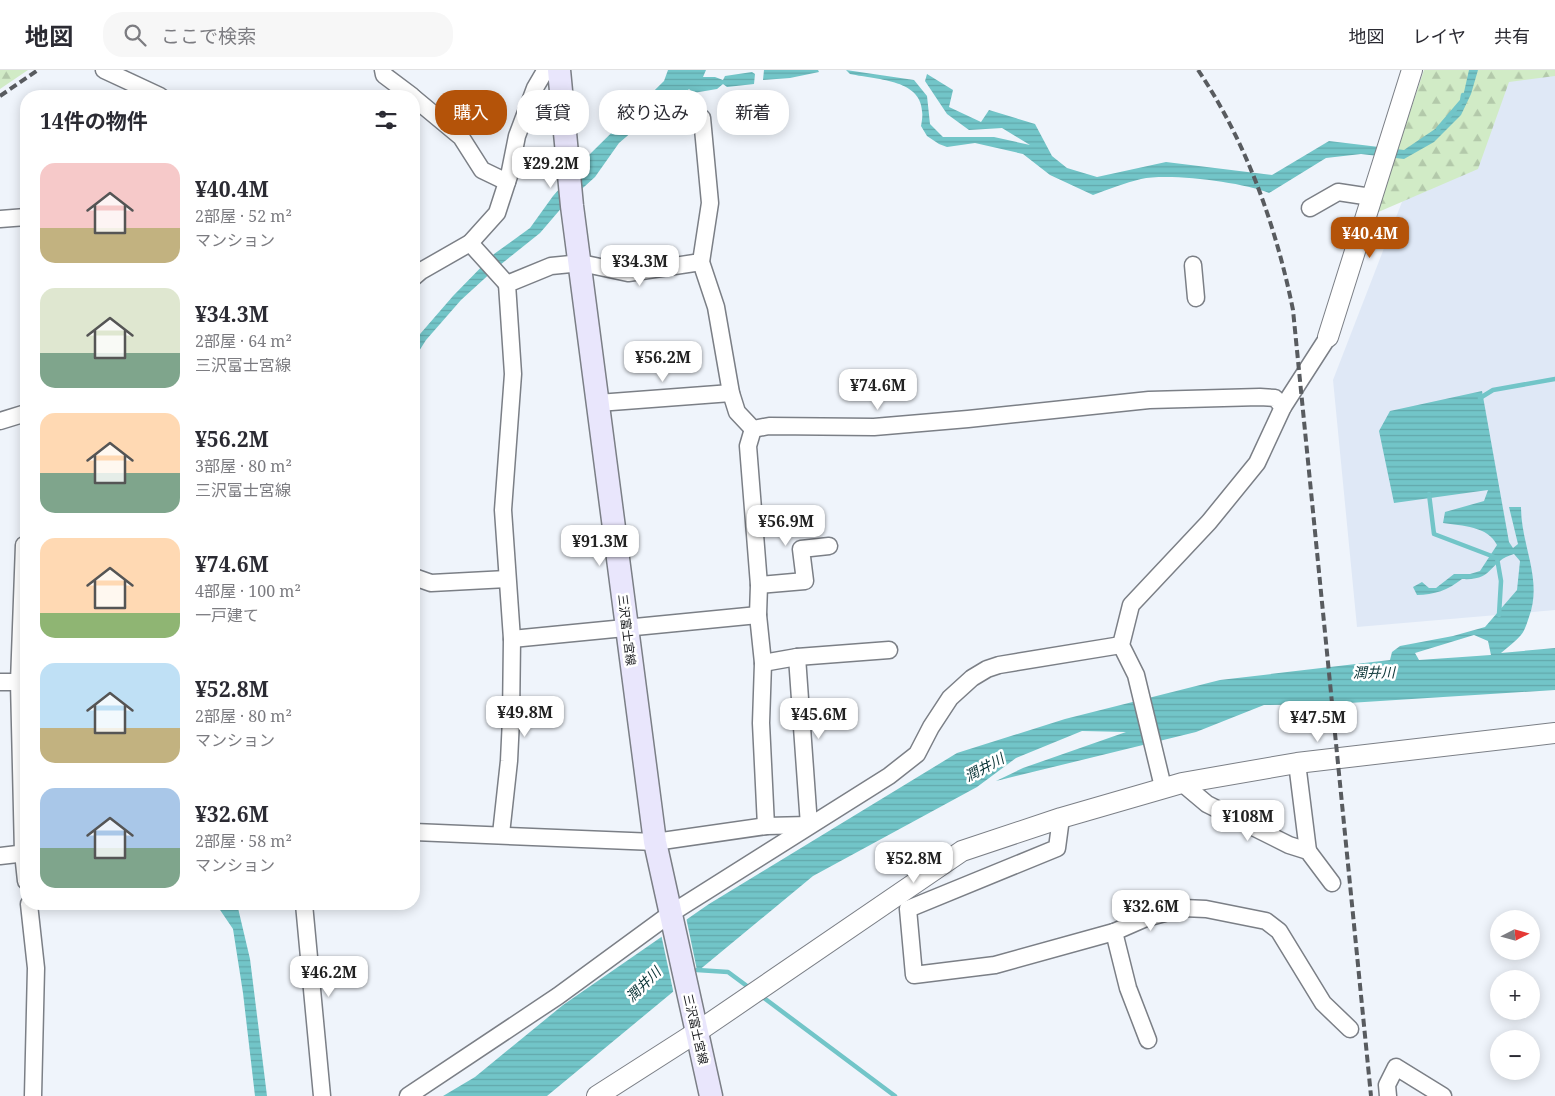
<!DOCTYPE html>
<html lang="ja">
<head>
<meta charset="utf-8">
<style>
	body { margin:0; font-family:"Noto Serif","Noto Sans JP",serif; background:#f7f7f7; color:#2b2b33; height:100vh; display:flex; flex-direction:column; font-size:19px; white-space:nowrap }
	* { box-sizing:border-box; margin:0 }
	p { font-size:16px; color:#7c7c81 }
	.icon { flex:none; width:28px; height:28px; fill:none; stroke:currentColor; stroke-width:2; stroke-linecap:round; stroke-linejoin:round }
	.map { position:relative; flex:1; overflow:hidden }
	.side { position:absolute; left:20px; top:20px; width:400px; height:820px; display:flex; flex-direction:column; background:#fff; border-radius:20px; box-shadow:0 2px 12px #0003 }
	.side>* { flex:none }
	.guide { position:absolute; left:435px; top:20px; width:475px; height:45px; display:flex; gap:10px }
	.needle { width:32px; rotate:84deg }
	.controls { position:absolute; left:1490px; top:840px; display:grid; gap:10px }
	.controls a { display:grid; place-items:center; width:50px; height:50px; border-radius:50%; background:#fff; box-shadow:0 2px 12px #0003; font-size:25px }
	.price { position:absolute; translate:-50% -42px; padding:0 11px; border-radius:10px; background:#fff; color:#222; font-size:16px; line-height:32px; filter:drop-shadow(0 1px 2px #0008) }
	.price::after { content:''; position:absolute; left:50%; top:30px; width:15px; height:11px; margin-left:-8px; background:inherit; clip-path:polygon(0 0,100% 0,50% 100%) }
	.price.selected { background:#b45309; color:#fff }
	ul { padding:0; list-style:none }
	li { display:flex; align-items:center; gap:15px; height:125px; padding:0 20px }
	li span { display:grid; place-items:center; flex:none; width:140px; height:100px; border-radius:15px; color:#555 }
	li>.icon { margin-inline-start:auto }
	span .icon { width:60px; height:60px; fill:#fffc; stroke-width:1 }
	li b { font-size:21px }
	h2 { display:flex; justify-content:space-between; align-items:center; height:60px; padding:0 20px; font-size:21px }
	.chip { padding:0 18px; border-radius:20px; background:#fff; box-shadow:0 2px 12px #0003; font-size:18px; line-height:45px }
	.chip.selected { background:#b45309; color:#fff }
	header { display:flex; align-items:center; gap:30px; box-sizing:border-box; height:70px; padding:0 25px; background:#fff; border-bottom:1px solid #e1e1e2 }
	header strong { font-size:24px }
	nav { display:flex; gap:28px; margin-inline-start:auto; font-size:18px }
	.search { width:350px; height:45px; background:#f7f7f7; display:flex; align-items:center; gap:12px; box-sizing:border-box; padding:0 18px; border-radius:20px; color:#7c7c81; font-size:19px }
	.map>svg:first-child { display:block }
</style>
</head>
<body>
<header>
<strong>地図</strong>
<div class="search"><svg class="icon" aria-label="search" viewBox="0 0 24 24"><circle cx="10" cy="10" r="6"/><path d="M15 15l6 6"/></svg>ここで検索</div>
<nav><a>地図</a><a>レイヤ</a><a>共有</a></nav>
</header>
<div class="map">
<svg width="1555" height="1026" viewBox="0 0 1555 1026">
	<defs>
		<pattern id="forest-firs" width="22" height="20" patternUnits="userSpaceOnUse" patternTransform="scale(1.25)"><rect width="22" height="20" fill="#d1ebc6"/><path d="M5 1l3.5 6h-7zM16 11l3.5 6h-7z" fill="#b3c9aa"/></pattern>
		<pattern id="water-rules" width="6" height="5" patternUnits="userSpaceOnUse" patternTransform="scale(1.25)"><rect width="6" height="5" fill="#72c5c8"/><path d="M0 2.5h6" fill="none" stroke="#62a8ab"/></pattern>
	</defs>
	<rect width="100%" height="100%" fill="#eff4fb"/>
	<!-- built -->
	<polygon fill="#dfe8f6" points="1465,0 1555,0 1555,540 1357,557 1333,310 1424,75"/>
	<!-- forest -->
	<g fill="url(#forest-firs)">
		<polygon points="0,0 28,0 0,19"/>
		<polygon points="1424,0 1555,0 1555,6 1509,12 1478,99 1376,143"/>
	</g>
	<!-- water -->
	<g fill="url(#water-rules)" fill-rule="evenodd">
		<polygon points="668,0 706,0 703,7 715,7 723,10 725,6 752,2 755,4 754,14 727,17 723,14 717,19 693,23 689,19 682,26 647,49 619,73 595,107 564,135 540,163 495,199 461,230 426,270 414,289 414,271 453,226 494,184 530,158 553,126 589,85 664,11"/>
		<polygon points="764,0 818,0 819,2 790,8 763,10"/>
		<path d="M 846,0 L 914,10 L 927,26 L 930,54 L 943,67 L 994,67 L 1030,75 L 1002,58 L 969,60 L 947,44 L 925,11 L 927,4 L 953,20 L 949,37 L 981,52 L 989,40 L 1035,54 L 1052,86 L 1067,98 L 1097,107 L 1166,92 L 1272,105 L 1329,71 L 1404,80 L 1441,55 L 1462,31 L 1469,0 L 1478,0 L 1471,24 L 1461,45 L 1434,72 L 1404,89 L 1361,84 L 1326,88 L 1269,123 C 1241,112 1170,103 1141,109 C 1125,113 1109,119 1093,125 L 1050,105 L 1023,84 L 975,73 L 947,77 L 939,74 L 927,66 L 921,56 C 931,9 883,11 850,4 Z"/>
		<path d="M 1482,321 L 1509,472 L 1513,478 L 1518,474 L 1509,437 L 1521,437 C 1521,476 1543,509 1529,547 C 1527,553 1525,560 1521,565 C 1516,571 1508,577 1501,583 L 1555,578 L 1555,620 L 1333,634 L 1264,635 L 1196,662 L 996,711 L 1023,698 L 1126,662 L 1082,661 L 1016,688 L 977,717 L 813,806 L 547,1026 L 443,1026 L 475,1007 L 563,935 L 709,834 L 957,683 L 1065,649 L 1220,610 L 1390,590 L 1392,582 L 1400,576 L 1453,566 L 1485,557 L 1517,520 L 1520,491 L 1514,484 C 1488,491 1495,511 1462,509 C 1448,520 1434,525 1417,525 L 1413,517 L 1422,512 L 1429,518 L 1436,518 L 1454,504 L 1470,504 L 1480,501 L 1497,475 C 1488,456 1462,456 1443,453 L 1445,442 L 1484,431 L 1488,420 L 1394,433 L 1379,361 L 1390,341 ZM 1474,565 L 1488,571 L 1491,585 L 1419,590 L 1415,583 Z"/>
		<polygon points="216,834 236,834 238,838 250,889 267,1026 255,1026 243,923 233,859"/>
	</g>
	<!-- pier -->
	<polygon fill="#eff4fb" points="686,847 698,905 674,925 661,864"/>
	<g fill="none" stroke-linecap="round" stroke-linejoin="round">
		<!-- stream -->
		<g stroke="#72c5c8" stroke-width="4.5">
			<polyline points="1438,59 1462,31 1463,25"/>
			<polyline points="1480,328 1493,320 1555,309"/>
			<polyline points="1429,424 1434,464 1497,488 1501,511 1499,545"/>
			<polyline points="697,900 728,902 751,919"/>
			<polyline points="760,925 895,1026"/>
		</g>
		<defs>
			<g id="minor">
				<polyline points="104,0 160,26"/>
				<polyline points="383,0 384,5 412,26"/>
				<polyline points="414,28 461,67 482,100 507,112"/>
				<polyline points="702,48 710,133 701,192 716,237 731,323 737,342 753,359 769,356 874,357 968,349 1149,330 1260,327 1275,328 1283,337"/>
				<polyline points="1310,138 1338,122 1371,127"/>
				<polyline points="0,149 26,147"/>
				<polyline points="470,173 507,214"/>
				<polyline points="1193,195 1196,228"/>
				<polyline points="414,207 421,201 470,173 497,143 509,106 517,66 535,18 545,1 559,0"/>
				<polyline points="598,333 731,323"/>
				<polyline points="0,351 26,343"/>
				<polyline points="753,359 748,376 759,515 758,545 763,593 761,653 766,756"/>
				<polyline points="26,475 24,475 19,612 23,783 26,811"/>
				<polyline points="414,507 431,513 507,509"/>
				<polyline points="759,515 805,511 801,479 829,476"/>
				<polyline points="512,569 758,545"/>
				<polyline points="797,587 809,755"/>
				<polyline points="763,593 797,587 889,580"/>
				<polyline points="0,612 19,612"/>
				<polyline points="1297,693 1308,781"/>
				<polyline points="1182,713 1207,734 1289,775 1308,781 1332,813"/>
				<polyline points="1163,717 1136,605 1121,575 1131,535 1209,452 1257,393 1283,337 1328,267"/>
				<polyline points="1061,748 1057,778 908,839 914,905 995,895 1114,862 1146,848 1183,838 1206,839 1266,851 1279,861 1323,933 1350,959"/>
				<polyline points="414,762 655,772 766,756 809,755"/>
				<polyline points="501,764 509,691 511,649 512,569 503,440 513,304 507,214 551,196 581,193 628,203 701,192"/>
				<polyline points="0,786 26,783"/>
				<polyline points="29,834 36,898 33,1026"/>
				<polyline points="304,834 322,1026"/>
				<polyline points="1114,862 1128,918 1148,970"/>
				<polyline points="408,1026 558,926 670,844 889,706 917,684 931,657 950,628 972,608 987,599 999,595 1121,575"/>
				<polyline points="1388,1026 1387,1015 1396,997 1443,1026"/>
			</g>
			<g id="tertiary">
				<polyline points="1328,267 1412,0"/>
				<polyline points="597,1026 697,962 962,781 1061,748 1182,713 1297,693 1555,663"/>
			</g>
			<polyline id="secondary" points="559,0 572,136 655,772 711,1026"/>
		</defs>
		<!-- minor casing -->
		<use href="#minor" stroke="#7b7f86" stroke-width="19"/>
		<!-- tertiary casing -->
		<use href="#tertiary" stroke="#7b7f86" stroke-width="22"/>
		<!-- secondary casing -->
		<use href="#secondary" stroke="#7b7f86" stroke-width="25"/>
		<!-- minor -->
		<use href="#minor" stroke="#fff" stroke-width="16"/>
		<!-- tertiary -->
		<use href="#tertiary" stroke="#fff" stroke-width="20"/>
		<!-- secondary -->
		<use href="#secondary" stroke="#e9e6fc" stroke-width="22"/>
		<!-- rail -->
		<g stroke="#585b5f" stroke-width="4" stroke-dasharray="8 4" stroke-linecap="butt">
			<path d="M 1198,0 C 1246,71 1276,156 1293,240 L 1371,1026"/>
			<polyline points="0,26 38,0"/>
		</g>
	</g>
	<g text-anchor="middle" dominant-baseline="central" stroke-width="5" stroke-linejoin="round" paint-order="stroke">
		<!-- street labels -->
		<g font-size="12" fill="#15171a" stroke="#fff">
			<text transform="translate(627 560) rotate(83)">三沢富士宮線</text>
			<text transform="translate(696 959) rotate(77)">三沢富士宮線</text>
		</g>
		<!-- water labels -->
		<g font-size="14" font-style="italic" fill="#093335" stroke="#fff">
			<text transform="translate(1374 602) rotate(-1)">潤井川</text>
			<text transform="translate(984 697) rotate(-28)">潤井川</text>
			<text transform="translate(643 914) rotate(-45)">潤井川</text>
		</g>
	</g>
</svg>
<div class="controls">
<a><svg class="needle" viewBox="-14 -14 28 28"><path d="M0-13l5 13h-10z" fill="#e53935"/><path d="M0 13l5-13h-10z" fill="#7c7c81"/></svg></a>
<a>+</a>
<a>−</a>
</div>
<b class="price" style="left:551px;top:119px">¥29.2M</b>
<b class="price selected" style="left:1370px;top:189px">¥40.4M</b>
<b class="price" style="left:640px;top:217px">¥34.3M</b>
<b class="price" style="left:663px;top:313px">¥56.2M</b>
<b class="price" style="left:878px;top:341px">¥74.6M</b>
<b class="price" style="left:786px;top:477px">¥56.9M</b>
<b class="price" style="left:600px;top:497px">¥91.3M</b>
<b class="price" style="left:525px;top:668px">¥49.8M</b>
<b class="price" style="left:819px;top:670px">¥45.6M</b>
<b class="price" style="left:1318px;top:673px">¥47.5M</b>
<b class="price" style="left:1248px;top:772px">¥108M</b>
<b class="price" style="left:914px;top:814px">¥52.8M</b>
<b class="price" style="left:1151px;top:862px">¥32.6M</b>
<b class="price" style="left:329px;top:928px">¥46.2M</b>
<div class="guide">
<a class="chip selected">購入</a>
<a class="chip">賃貸</a>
<a class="chip">絞り込み</a>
<a class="chip">新着</a>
</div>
<section class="side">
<h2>14件の物件<svg class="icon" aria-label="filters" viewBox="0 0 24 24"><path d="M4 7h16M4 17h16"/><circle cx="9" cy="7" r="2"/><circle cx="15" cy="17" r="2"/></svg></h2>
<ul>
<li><span style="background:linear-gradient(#f6c9c9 65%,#c2b280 0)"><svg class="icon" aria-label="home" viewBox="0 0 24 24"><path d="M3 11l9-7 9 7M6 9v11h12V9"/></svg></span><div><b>¥40.4M</b><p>2部屋 · 52 m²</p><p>マンション</p></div></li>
<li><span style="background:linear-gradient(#dfe7d0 65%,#7fa58c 0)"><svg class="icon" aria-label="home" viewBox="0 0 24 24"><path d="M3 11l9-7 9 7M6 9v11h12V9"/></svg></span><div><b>¥34.3M</b><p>2部屋 · 64 m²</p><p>三沢富士宮線</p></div></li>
<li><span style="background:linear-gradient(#ffd9b3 60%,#7fa58c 0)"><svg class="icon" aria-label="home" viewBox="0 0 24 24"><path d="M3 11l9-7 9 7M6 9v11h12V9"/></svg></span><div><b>¥56.2M</b><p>3部屋 · 80 m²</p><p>三沢富士宮線</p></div></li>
<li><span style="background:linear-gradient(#ffd9b3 75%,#8fb573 0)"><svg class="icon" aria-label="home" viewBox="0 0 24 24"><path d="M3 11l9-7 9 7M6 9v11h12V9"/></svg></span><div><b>¥74.6M</b><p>4部屋 · 100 m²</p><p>一戸建て</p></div></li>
<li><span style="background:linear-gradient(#bfe0f5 65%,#c2b280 0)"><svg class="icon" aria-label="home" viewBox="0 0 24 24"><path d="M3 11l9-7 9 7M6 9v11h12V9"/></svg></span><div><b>¥52.8M</b><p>2部屋 · 80 m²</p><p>マンション</p></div></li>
<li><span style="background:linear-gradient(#a9c7e8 60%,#7fa58c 0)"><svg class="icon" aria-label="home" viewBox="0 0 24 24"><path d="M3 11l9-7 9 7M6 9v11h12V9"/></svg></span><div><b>¥32.6M</b><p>2部屋 · 58 m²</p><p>マンション</p></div></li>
</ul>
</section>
</div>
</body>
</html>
